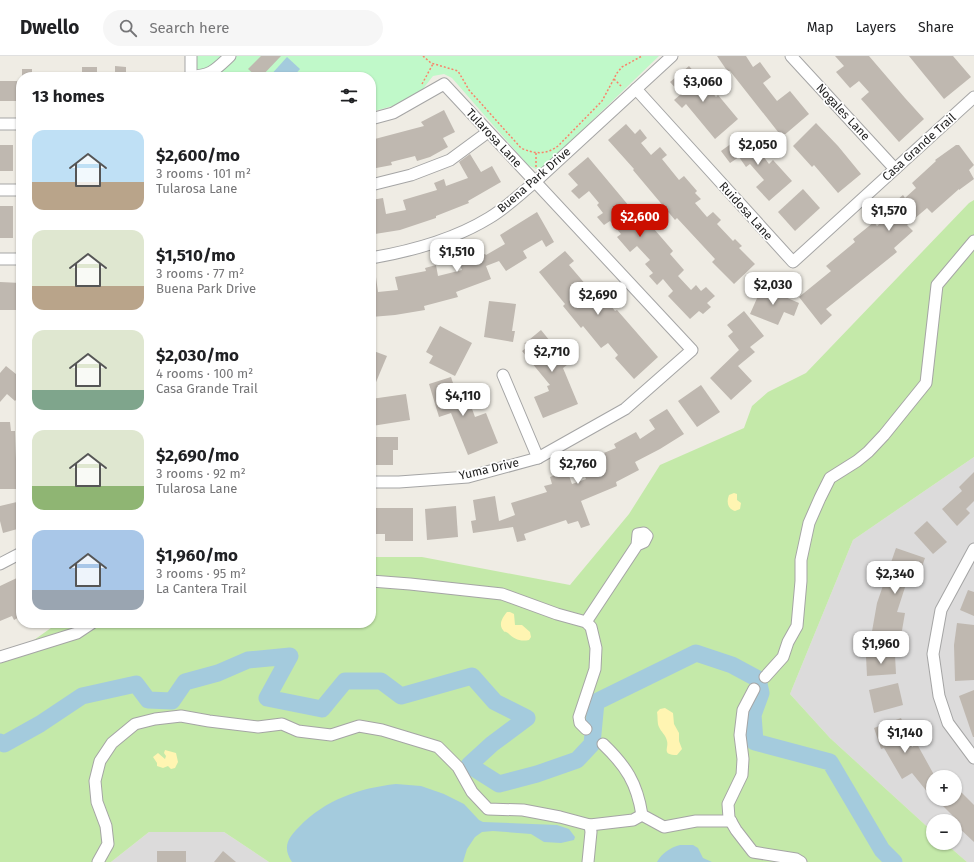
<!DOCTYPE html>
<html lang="en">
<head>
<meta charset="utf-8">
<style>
	body { margin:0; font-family:"Fira Sans",sans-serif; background:#f6f6f6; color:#202124; height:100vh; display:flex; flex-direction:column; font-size:15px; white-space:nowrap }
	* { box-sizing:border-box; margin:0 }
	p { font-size:13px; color:#757577 }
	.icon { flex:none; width:22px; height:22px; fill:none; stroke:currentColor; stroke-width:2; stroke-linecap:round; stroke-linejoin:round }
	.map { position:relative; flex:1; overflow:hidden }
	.drawer { position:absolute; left:16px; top:16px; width:360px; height:556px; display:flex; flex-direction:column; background:#fff; border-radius:16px; box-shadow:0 1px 3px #0004 }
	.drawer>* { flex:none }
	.controls { position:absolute; left:926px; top:714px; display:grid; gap:8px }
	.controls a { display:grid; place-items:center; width:36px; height:36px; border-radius:50%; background:#fff; box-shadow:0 1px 3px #0004; font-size:20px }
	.price { position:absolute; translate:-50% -34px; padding:0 9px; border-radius:8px; background:#fff; color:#222; font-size:13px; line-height:26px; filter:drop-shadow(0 1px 2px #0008) }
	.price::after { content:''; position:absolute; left:50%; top:24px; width:12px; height:9px; margin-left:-6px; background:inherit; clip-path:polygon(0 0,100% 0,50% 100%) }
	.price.selected { background:#cb0f00; color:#fff }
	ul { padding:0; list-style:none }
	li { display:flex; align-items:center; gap:12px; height:100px; padding:0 16px }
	li span { display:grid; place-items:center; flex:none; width:112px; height:80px; border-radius:12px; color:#555 }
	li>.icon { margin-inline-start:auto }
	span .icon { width:48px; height:48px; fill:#fffc; stroke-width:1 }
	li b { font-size:17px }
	h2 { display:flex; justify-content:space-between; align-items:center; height:48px; padding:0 16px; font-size:17px }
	header { display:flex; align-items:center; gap:24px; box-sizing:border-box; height:56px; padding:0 20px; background:#fff; border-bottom:1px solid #e0e0e0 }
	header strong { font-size:19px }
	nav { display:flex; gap:22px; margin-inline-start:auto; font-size:14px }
	.search { width:280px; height:36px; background:#f6f6f6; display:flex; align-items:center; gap:10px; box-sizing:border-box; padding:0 14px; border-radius:22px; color:#757577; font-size:15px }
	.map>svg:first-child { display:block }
</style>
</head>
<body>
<header>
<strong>Dwello</strong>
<div class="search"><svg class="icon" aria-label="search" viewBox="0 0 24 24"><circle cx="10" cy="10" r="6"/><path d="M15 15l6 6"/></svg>Search here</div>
<nav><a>Map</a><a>Layers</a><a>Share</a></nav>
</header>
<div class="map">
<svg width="974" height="806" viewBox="0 0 974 806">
	<rect width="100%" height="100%" fill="#efece4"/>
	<!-- residential -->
	<g fill="#dcdbdb" fill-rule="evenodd">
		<path d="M 974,401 L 974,806 L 967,806 L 945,787 L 955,787 L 955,765 L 933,765 L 933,776 L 830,682 L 790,638 L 853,484 ZM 933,721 L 955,721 L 955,743 L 933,743 Z"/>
		<polygon points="149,776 224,776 269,806 111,806"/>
	</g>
	<!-- grass -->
	<polygon fill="#c4e9a9" points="974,144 974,401 853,484 790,638 830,682 933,776 933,787 945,787 967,806 269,806 224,776 149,776 111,806 0,806 0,600 27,589 58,567 371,567 371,501 422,501 570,529 629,458 660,409 744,372 752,350 768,336 806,317 969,147"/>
	<!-- sand -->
	<g fill="#fff5b2">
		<path d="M 734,437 L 737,438 L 737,444 L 741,447 L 740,453 L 735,455 C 728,453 726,446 729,439 Z"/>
		<path d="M 507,556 L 510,556 L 514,558 L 515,569 L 522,569 L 530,576 L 531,581 L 529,584 C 520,586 514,583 508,577 C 505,575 505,577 503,574 C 498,568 503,561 507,556 Z"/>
		<path d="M 665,652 L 673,657 L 674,668 L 679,677 L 679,685 L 682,693 L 677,699 C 661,699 669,692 667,685 C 666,679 661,676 659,671 C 657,667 658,661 657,656 L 660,653 Z"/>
		<polygon points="165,694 176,697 178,706 175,712 171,713 168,710 163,712 157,710 157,707 153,701 158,697 165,703 166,700 164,697"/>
	</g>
	<!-- park -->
	<polygon fill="#c0f9c9" points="196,0 659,0 544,111 536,113 528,109 452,22 444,18 433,20 422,34 396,49 371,56 371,21 197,21"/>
	<!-- water -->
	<g fill="#a4cbdd">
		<polygon points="287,1 300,13 293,21 269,21"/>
		<path d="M 396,728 L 421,730 L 444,738 L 464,748 L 479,764 L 483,766 L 557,769 L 569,773 L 575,781 L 574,784 L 561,787 L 544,786 L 531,778 L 493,775 L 482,776 L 475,781 L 467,793 L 463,806 L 292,806 C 282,791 288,782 299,771 C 325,744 359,732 396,728 Z"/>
		<path d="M 680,789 L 693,789 L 698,792 L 703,802 L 712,806 L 657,806 C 662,797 671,791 680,789 Z"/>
	</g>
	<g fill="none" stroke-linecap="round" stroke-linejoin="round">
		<!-- river -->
		<polyline stroke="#a4cbdd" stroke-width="17" points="0,686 4,688 40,668 82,640 136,628 148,644 172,645 185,626 218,617 248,604 290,600 267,642 322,653 345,625 381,625 401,640 472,620 495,646 527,662 492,688 469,709 499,728 537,718 577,704 592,688 596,646 696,597 732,609 758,623 761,637 753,659 755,686 830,706 882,794 894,806"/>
	</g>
	<!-- building -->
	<g fill="#bfb8b0">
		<polygon points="261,0 281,0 261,21 257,21 248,13"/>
		<polygon points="717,0 746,0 753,11 760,6 771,21 763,27 777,45 790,35 809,58 782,81 730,15 728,16"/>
		<polygon points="835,0 869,0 905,42 924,63 899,86 861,43 869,36 859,25 850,32 836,16 844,10"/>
		<polygon points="909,0 953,0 971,21 944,43"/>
		<polygon points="115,10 126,11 126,21 115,21"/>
		<polygon points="689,10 716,41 718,39 738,63 715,83 686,48 682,52 674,44 681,38 670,26"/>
		<rect x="82" y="11" width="15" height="10"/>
		<rect x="22" y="13" width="10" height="8"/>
		<rect x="0" y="25" width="17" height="20"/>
		<polygon points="444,54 455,76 443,82 448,91 430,101 417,105 415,100 391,106 392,109 371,113 371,84 424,70 421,66"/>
		<polygon points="816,67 838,90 861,118 838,137 814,109 812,111 793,90"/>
		<polygon points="626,68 635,78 640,73 647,82 641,87 651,99 660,91 667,99 662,103 679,124 684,120 697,135 695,137 701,143 695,147 707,161 713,156 721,164 717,168 733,185 735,183 742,190 739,192 755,208 734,228 712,206 715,203 677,162 675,164 633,114 634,113 608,84"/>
		<polygon points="746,77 769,108 773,104 792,125 769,145 756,131 764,124 750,108 746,111 739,101 730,107 721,95"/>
		<rect x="0" y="89" width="13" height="26"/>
		<polygon points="956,89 959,89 974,109 969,114 974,123 959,134 959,133 932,157 927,152 907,169 913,175 894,192 897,196 826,253 832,259 821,269 799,241 831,215 826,210 855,186 853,183 874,166 877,170 890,159 886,153 903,139 905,142 916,132 912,127 936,105 935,104"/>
		<polygon points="470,98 481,116 492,110 501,126 468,145 469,147 436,160 436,162 400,174 375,178 371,158 371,144 383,142 386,158 406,154 403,144 437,134 434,127 444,123 446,130 468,122 459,106"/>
		<polygon points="588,101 639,162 642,159 673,195 670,198 684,214 678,220 691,234 696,229 701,235 706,231 715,240 707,247 711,251 703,258 699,255 690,263 668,240 673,235 663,223 657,229 649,220 653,217 645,208 650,204 637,190 630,196 617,181 621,178 610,165 604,169 597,161 603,157 597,149 599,147 589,135 579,143 571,135 578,129 568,118"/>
		<polygon points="803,133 820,152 795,175 778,156"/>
		<rect x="0" y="150" width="13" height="32"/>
		<polygon points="537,156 554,186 546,191 542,184 523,195 527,202 506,215 499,205 486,210 491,223 456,236 458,241 424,250 425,254 395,259 371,261 371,222 376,221 378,236 398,234 395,221 426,215 425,212 436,209 438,220 462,214 457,201 468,197 470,203 485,198 486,199 505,188 500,179"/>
		<polygon points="565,195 574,205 569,209 587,230 592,226 615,255 617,254 658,301 634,323 615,302 618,299 608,287 601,292 583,270 581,272 563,250 565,248 539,216"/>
		<polygon points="0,226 21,227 21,254 0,254"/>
		<polygon points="762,231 799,247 794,260 784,256 778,269 750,258"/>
		<polygon points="489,245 516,248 512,275 515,275 513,286 484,281"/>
		<polygon points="744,255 764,280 750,291 755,296 738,310 752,325 731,344 710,322 739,294 728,280 733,276 727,269"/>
		<polygon points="440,270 472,287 455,320 429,307 433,300 426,296"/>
		<polygon points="541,274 554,290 562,284 576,302 563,312 578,348 543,362 534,341 549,335 547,330 550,329 522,295 530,289 524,288"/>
		<polygon points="371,294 387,300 371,338"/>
		<polygon points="6,310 21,322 21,338 15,345 7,338 0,346 0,317"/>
		<polygon points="451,321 458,342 467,339 475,361 486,357 498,387 468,399 451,357 439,361 429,328"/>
		<polygon points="701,329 720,356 697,371 678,345"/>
		<polygon points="406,338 410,364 372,370 371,343"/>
		<polygon points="667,353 684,378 660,393 635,406 639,414 616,426 617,430 581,445 590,469 581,472 578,465 568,468 566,464 524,478 526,484 517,486 513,471 473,477 471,465 476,464 473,444 495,440 499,465 515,459 511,447 547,436 544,430 552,428 550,421 567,414 572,428 586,423 579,407 616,392 614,388 636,376 640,383 655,373 649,364"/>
		<polygon points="0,366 10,366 11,375 15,375 16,403 17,403 17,410 21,410 20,433 0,433"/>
		<polygon points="374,381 398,381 398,394 393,394 393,409 371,409 371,382"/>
		<polygon points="974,416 974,445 966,453 970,457 957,470 942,453 962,435 959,431"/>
		<polygon points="21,445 21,472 3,477 0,465 0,450"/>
		<polygon points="456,450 458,481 427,484 425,453"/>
		<polygon points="371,452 413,452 413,485 385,485 385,478 371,478"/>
		<polygon points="927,465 947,486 933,498 914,477"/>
		<polygon points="896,492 925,502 917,525 908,522 897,556 905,557 900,586 871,581 877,547"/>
		<polygon points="21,520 21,560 14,564 12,560 0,565 0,530"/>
		<polygon points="968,534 974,536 974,560 960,554"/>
		<polygon points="957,567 974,569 974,624 955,625 954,589"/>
		<polygon points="895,599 896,618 867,620 866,600"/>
		<polygon points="898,627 903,649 874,657 869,634"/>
		<polygon points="974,634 974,681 973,681 959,640"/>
		<polygon points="901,662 912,691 917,688 933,717 933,743 912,717 902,723 884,692 881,693 874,672"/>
		<polygon points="955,730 974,749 974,786 958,771 961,768 942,749 949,743 955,743"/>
		<rect x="157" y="795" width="29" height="11"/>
		<polygon points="223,795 236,806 214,806"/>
	</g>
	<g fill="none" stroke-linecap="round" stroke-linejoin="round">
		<defs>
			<g id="minor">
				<polyline points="191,0 191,21"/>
				<polyline points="791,0 895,113"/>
				<path d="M 191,20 C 211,20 216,13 230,0"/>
				<polyline points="636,33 793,206 974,41"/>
				<polyline points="371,63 393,57 444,28 692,294 625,353 538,402 468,421 399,426 371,426"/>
				<polyline points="0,68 21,68"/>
				<polyline points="371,129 411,119 450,104 488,76"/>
				<polyline points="0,134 21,134"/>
				<path d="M 371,202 C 412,195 453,184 489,162 C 506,152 520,138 535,126 L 672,0"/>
				<polyline points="0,203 21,203"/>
				<polyline points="503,319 538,402"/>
				<polyline points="974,493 941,554 933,598 939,640 948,667 974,702"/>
				<polyline points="0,508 21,497"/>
				<polyline points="371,525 410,528 502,538 557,558 586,566 591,571 596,592 595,613 579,661 580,667 586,673"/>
				<polyline points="586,566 637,489 638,478 644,477 647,480 644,486 637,489"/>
				<polyline points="0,601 77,577 92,567"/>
				<polyline points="765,621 783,601 788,586 797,570 801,525 801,504 809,467 820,442 830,422 857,405 868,396 884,379 926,327 937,229 974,185"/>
				<polyline points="754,633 743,654 740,679 743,703 742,719 728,748 729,762 736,774 753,796 796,803 801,806"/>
				<path d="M 603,688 C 626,710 637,727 642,759 L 664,771 L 696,765 L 731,765"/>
				<polyline points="98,806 108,788 106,770 97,746 95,725 100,705 112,687 135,668 155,663 181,660 209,665 258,671 282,668 298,675 331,679 359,670 382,674 438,691 458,711 472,736 488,753 523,754 560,761 590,769 633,764 642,759"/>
				<polyline points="588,806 591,776 590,769"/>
			</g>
		</defs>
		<!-- minor casing -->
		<use href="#minor" stroke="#a5a5a5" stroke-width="13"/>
		<!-- path -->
		<g stroke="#f9836a" stroke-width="1.5" stroke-dasharray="2 2" stroke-linecap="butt">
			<path d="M 423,0 L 431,7 L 458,15 L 469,34 L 521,92 C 534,98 546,99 558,90 L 602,45 L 617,17 L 622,11 L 642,0"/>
			<polyline points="614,23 622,31"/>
			<polyline points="422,28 433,8"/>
			<polyline points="536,111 536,97"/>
		</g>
		<!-- minor -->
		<use href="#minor" stroke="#fff" stroke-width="11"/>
	</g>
	<g text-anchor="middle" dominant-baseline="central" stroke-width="3.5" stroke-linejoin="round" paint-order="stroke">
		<!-- street labels -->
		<g font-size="12" fill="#1e1e1e" stroke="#fff">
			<text transform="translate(843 56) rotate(47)">Nogales Lane</text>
			<text transform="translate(494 82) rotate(47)">Tularosa Lane</text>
			<text transform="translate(919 91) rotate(-42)">Casa Grande Trail</text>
			<text transform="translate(534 124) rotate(-41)">Buena Park Drive</text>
			<text transform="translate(746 155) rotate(48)">Ruidosa Lane</text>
			<text transform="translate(489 413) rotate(-13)">Yuma Drive</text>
		</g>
	</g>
</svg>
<div class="controls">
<a>+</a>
<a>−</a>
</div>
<b class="price" style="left:703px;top:47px">$3,060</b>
<b class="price" style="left:758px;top:110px">$2,050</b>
<b class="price" style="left:889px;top:176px">$1,570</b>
<b class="price selected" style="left:640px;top:182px">$2,600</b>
<b class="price" style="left:457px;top:217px">$1,510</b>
<b class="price" style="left:773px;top:250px">$2,030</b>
<b class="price" style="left:598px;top:260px">$2,690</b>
<b class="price" style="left:552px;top:317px">$2,710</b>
<b class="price" style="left:463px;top:361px">$4,110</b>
<b class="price" style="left:578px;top:429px">$2,760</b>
<b class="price" style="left:895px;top:539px">$2,340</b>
<b class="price" style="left:881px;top:609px">$1,960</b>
<b class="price" style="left:905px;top:698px">$1,140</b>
<section class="drawer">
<h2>13 homes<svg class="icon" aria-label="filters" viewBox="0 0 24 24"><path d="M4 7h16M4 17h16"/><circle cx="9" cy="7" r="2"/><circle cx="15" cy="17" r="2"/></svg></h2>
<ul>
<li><span style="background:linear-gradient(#bfe0f5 65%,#b9a48a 0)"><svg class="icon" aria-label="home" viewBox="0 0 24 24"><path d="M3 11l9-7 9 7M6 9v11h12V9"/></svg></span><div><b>$2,600/mo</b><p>3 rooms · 101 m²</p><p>Tularosa Lane</p></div></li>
<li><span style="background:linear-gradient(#dfe7d0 70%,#b9a48a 0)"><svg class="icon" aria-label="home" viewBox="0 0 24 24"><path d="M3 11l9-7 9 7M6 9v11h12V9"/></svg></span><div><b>$1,510/mo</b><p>3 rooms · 77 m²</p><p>Buena Park Drive</p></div></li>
<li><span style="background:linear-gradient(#dfe7d0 75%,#7fa58c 0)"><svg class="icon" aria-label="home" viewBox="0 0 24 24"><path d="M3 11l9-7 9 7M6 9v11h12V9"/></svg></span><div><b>$2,030/mo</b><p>4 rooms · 100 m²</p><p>Casa Grande Trail</p></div></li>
<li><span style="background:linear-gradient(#dfe7d0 70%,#8fb573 0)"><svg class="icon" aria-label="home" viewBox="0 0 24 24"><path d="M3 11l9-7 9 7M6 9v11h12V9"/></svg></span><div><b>$2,690/mo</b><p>3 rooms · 92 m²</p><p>Tularosa Lane</p></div></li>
<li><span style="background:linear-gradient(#a9c7e8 75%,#9aa5b1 0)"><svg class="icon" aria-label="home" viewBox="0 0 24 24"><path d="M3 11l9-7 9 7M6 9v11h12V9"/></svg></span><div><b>$1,960/mo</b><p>3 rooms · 95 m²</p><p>La Cantera Trail</p></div></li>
</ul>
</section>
</div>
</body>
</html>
